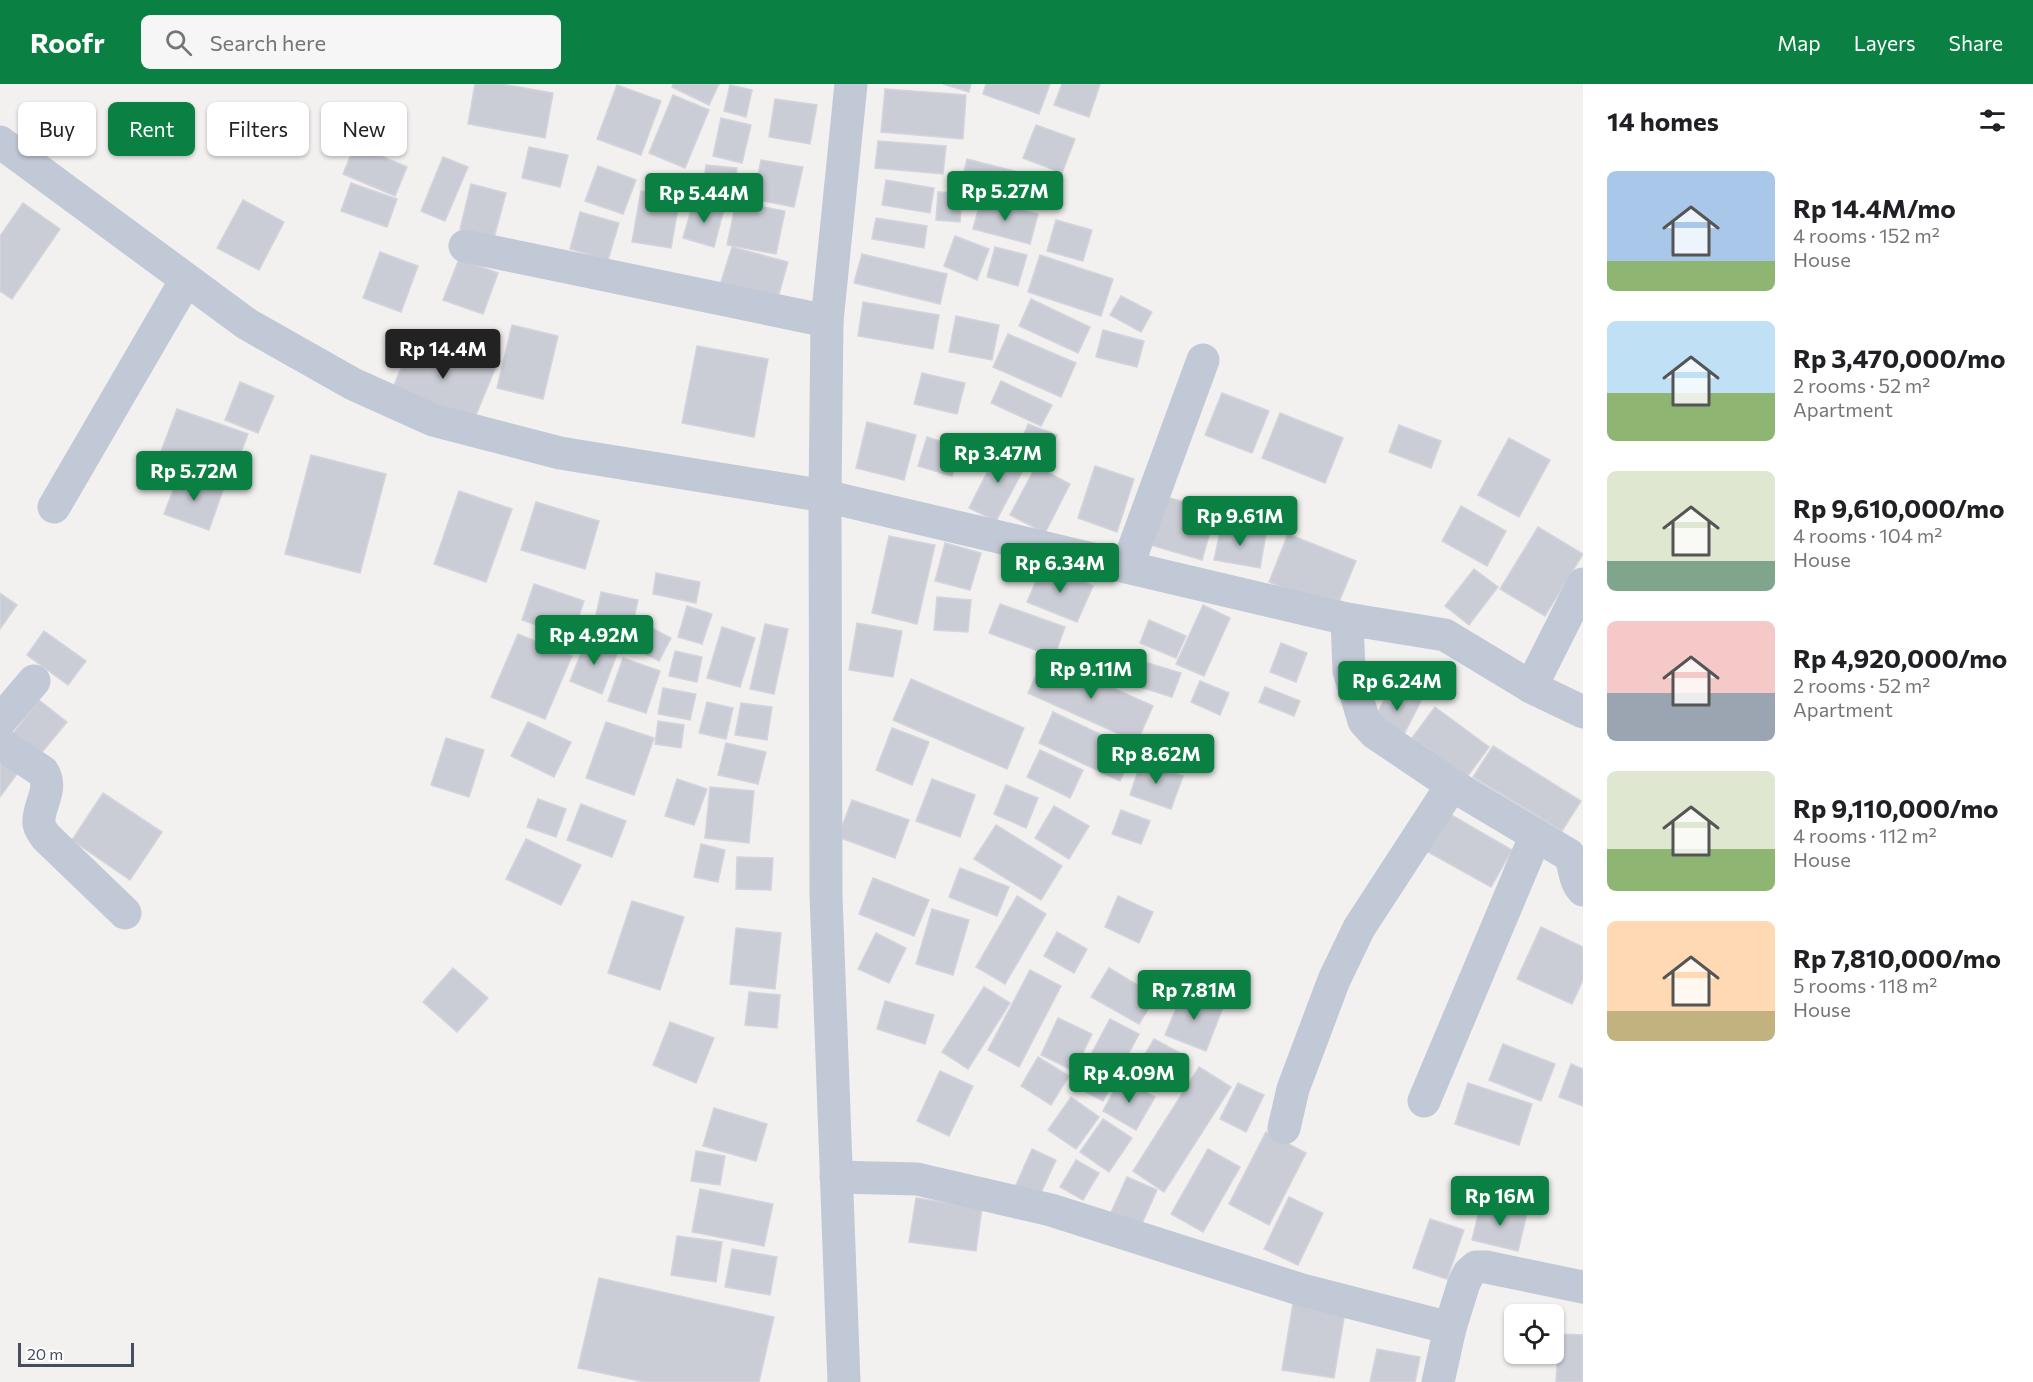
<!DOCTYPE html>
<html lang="en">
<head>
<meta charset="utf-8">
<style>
	body { margin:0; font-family:Commissioner,sans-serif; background:#f6f6f6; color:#202124; height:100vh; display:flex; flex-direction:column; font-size:22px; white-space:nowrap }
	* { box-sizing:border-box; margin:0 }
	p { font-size:20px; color:#757577 }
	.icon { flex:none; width:33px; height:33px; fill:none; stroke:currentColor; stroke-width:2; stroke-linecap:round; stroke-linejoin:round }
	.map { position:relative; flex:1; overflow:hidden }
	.side { display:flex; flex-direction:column; background:#fff; width:450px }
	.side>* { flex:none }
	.top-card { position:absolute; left:18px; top:18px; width:570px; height:54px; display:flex; gap:12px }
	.buttons { position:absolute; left:1504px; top:1220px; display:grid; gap:12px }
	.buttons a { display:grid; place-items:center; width:60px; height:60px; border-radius:9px; background:#fff; box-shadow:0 2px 4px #0004; font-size:30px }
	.scale { position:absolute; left:18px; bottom:15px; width:116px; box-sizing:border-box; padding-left:6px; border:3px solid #454e60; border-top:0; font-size:16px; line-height:21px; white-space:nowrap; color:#454e60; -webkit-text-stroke:4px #fff; paint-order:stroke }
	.price { position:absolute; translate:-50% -51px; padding:0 14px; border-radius:6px; background:#0b8043; color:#fff; font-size:20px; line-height:39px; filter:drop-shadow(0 2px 3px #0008) }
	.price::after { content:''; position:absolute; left:50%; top:36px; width:18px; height:14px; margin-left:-9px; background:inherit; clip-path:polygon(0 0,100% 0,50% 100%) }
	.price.active { background:#222; color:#fff }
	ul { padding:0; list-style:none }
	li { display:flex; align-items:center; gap:18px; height:150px; padding:0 24px }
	li span { display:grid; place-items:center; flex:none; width:168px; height:120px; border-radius:9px; color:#555 }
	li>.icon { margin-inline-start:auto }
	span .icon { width:72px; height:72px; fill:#fffc; stroke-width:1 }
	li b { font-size:26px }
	h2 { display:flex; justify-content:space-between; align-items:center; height:72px; padding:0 24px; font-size:26px }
	.tag { padding:0 21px; border-radius:9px; background:#fff; box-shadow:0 2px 4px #0004; font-size:21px; line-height:54px }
	.tag.active { background:#0b8043; color:#fff }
	header { display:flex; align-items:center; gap:36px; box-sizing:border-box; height:84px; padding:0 30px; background:#0b8043; color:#fff }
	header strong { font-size:28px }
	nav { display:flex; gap:33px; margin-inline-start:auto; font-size:21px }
	.search { width:420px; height:54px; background:#f6f6f6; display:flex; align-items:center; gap:15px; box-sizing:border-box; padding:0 21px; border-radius:9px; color:#757577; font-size:22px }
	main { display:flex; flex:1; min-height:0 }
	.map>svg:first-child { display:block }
</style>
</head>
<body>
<header>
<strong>Roofr</strong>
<div class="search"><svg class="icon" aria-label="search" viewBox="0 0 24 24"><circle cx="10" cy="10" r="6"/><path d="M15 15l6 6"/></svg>Search here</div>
<nav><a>Map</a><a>Layers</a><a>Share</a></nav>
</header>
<main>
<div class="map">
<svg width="1583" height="1298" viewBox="0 0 1583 1298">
	<rect width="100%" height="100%" fill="#f3f0f0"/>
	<!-- building -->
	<g fill="#cbcdd6" stroke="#d3d4dc" stroke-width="1.5">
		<polygon points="475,0 502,0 553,9 545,54 468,40"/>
		<polygon points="673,0 719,0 709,21 672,3"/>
		<polygon points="943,0 971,0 969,8"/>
		<polygon points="986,0 1050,0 1039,30 983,10"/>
		<polygon points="1062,0 1100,0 1089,33 1054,21"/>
		<polygon points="617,1 661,17 641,71 597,55"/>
		<polygon points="730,1 752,6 746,33 724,27"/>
		<polygon points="885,5 966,11 963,55 881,48"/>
		<polygon points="673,11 709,26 685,84 649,69"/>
		<polygon points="775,15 817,21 810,60 769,53"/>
		<polygon points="721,34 751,41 742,79 713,72"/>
		<polygon points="1036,41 1075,55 1062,89 1023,74"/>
		<polygon points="878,57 946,62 943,90 875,84"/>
		<polygon points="355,61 407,83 395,112 343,90"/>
		<polygon points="529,63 568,71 560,103 522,94"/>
		<polygon points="443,73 468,83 445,137 421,127"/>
		<polygon points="967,75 1038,93 1031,119 961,101"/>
		<polygon points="761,76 803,83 794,123 753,115"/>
		<polygon points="706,81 737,84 734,108 703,104"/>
		<polygon points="598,82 636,96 623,130 585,117"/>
		<polygon points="886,96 934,104 930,129 882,121"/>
		<polygon points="351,99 397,115 387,143 341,127"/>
		<polygon points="471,100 506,109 494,154 460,145"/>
		<polygon points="641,107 680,113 671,164 632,158"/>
		<polygon points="938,108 962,109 960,138 936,136"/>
		<polygon points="981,115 1038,130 1030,160 973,145"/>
		<polygon points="243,116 284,138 259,186 217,164"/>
		<polygon points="694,116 724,125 714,163 683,154"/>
		<polygon points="736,118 785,127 776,170 727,161"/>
		<polygon points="23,119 60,145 12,215 0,207 0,152"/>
		<polygon points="580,128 619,139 608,176 570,165"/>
		<polygon points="876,134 927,142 924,164 872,155"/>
		<polygon points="1056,136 1092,146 1083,177 1047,167"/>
		<polygon points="955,152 989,165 977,196 944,182"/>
		<polygon points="732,163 788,178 777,217 720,201"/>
		<polygon points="995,163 1027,171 1018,202 987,193"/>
		<polygon points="380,168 418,182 401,228 363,214"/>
		<polygon points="862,170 947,190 940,220 854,199"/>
		<polygon points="1040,171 1113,195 1101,232 1028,208"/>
		<polygon points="459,175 498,189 483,230 443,216"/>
		<polygon points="1121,212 1152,228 1141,248 1110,231"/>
		<polygon points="1031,215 1090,243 1078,269 1019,242"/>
		<polygon points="863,218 939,231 933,265 858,252"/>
		<polygon points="956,232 999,241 992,276 949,268"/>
		<polygon points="512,241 558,252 543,315 497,304"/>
		<polygon points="1103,246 1144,257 1137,283 1096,273"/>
		<polygon points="1008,250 1076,279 1061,313 993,283"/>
		<polygon points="414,253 495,285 473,338 392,306"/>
		<polygon points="697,262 768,275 754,353 682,339"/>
		<polygon points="922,289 965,299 957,330 914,320"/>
		<polygon points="1001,297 1052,321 1041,342 991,319"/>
		<polygon points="240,298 274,312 258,349 225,336"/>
		<polygon points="1222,309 1269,327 1252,369 1205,351"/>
		<polygon points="177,325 248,350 228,403 157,378"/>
		<polygon points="1280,329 1343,354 1325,399 1262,374"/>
		<polygon points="867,338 916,351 904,396 856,384"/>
		<polygon points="1028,340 1057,351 1048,375 1019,364"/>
		<polygon points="1399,341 1441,357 1431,384 1389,368"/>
		<polygon points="927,353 961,364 952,392 918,382"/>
		<polygon points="1509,354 1550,376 1519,433 1478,411"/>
		<polygon points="1000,363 1028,377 996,437 969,424"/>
		<polygon points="311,371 386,390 360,489 285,470"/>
		<polygon points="1036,382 1070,400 1045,449 1010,431"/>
		<polygon points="1095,382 1134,395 1117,448 1078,434"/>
		<polygon points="179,391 223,406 209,446 164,430"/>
		<polygon points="459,407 512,425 486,498 434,480"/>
		<polygon points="1159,411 1216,427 1202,476 1144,459"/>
		<polygon points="536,418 599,437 585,485 521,466"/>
		<polygon points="1461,422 1506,447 1487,482 1442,457"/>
		<polygon points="1221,443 1266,450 1260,484 1214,476"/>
		<polygon points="1538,443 1583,470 1545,532 1500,505"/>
		<polygon points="1288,450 1356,477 1336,525 1269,498"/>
		<polygon points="889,452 935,461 917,540 872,529"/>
		<polygon points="945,459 981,469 970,506 935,497"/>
		<polygon points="1043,481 1093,502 1077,538 1027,518"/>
		<polygon points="1474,485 1498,503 1469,541 1445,522"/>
		<polygon points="656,489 700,498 696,519 653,510"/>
		<polygon points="534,500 584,517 572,553 522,536"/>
		<polygon points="601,508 638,516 629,557 592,549"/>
		<polygon points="0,509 17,521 0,545"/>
		<polygon points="937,513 971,516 968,548 934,546"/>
		<polygon points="1000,520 1065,543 1054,573 989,549"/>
		<polygon points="1203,521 1230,534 1204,592 1176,580"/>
		<polygon points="687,522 712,530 702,560 678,553"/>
		<polygon points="1149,536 1186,552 1176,574 1140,559"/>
		<polygon points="857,539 902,547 893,593 849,586"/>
		<polygon points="644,540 671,554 659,577 632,563"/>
		<polygon points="765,540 788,545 774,610 750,605"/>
		<polygon points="722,543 755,554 740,603 707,594"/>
		<polygon points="44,547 86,577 68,601 27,571"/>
		<polygon points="518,550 572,572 545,635 491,613"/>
		<polygon points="587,554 618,567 602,610 570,597"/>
		<polygon points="1281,559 1307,569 1296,598 1270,588"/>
		<polygon points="675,567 702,573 697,598 669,592"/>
		<polygon points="1044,573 1153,622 1137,658 1028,609"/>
		<polygon points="623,574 660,587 646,629 608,617"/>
		<polygon points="1135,575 1181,589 1172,613 1127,599"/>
		<polygon points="911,595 1024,644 1007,685 893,636"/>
		<polygon points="1200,597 1229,609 1220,631 1191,618"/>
		<polygon points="1392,601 1421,617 1402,654 1372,639"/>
		<polygon points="1265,603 1300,617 1294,632 1259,618"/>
		<polygon points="663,604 696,610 690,636 658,630"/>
		<polygon points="39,616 67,638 38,673 11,652"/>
		<polygon points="707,618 733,624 726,655 699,649"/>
		<polygon points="741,619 772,623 767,656 735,651"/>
		<polygon points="1435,623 1489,663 1467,693 1412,654"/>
		<polygon points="1053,628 1134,666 1120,697 1039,659"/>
		<polygon points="658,637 684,641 681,664 655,660"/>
		<polygon points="528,638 571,658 554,693 511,672"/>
		<polygon points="606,638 654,654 634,711 586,694"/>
		<polygon points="892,644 929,658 912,701 876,686"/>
		<polygon points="446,654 484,666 469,713 431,701"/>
		<polygon points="726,659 766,668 758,700 718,691"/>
		<polygon points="1493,662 1581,717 1562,747 1473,693"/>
		<polygon points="1040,666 1083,686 1070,714 1027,693"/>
		<polygon points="0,677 17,690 0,713"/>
		<polygon points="1141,678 1183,692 1171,725 1130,711"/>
		<polygon points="677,695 707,705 694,741 665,732"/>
		<polygon points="932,695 975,711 960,753 916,737"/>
		<polygon points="1006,701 1038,714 1026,744 994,730"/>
		<polygon points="710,703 754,707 749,759 705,754"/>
		<polygon points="103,709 162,748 130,796 72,756"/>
		<polygon points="538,715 566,725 556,753 527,743"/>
		<polygon points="852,716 909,736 895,774 838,753"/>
		<polygon points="581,720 626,737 612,773 567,756"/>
		<polygon points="1054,722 1089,742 1069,775 1035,754"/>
		<polygon points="1441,725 1512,766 1491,803 1419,763"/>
		<polygon points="1121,726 1150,737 1141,760 1112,750"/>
		<polygon points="996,741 1062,782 1041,816 974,775"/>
		<polygon points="526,755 581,781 561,821 506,795"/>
		<polygon points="701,760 725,766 718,798 694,793"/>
		<polygon points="737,773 773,774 771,806 736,805"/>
		<polygon points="960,784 1009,803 997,832 949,813"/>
		<polygon points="873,794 929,816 914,852 859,830"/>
		<polygon points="1017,812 1046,830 1005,900 976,883"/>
		<polygon points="1118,812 1153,828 1139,859 1105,843"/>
		<polygon points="632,817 684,833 660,906 608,889"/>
		<polygon points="932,825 969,836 953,891 916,880"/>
		<polygon points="1541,843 1583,863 1583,896 1572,920 1517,895"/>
		<polygon points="736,844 781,849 775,905 730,900"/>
		<polygon points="1057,848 1087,865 1074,889 1044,872"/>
		<polygon points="876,849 906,864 889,899 858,885"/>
		<polygon points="453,884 488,914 457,948 423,918"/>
		<polygon points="1109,884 1156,912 1139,940 1091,913"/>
		<polygon points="1030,886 1061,902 1019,983 988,966"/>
		<polygon points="984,903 1010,919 968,985 942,968"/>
		<polygon points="749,908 780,911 777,944 745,941"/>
		<polygon points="1183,908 1223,923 1206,967 1165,951"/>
		<polygon points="885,917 934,931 925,960 877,945"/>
		<polygon points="1058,934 1092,950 1074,987 1041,971"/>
		<polygon points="1110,935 1139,950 1103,1017 1074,1002"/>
		<polygon points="670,938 714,954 696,999 653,981"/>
		<polygon points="1154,955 1182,970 1169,993 1141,977"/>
		<polygon points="1503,960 1555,980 1541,1017 1489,996"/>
		<polygon points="1038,973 1069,992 1051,1021 1021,1002"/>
		<polygon points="1571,980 1583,985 1583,1022 1559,1013"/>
		<polygon points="1199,983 1231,1003 1164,1108 1133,1087"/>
		<polygon points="940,987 973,1002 949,1052 917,1037"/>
		<polygon points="1121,994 1155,1013 1136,1046 1103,1027"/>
		<polygon points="1238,999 1264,1011 1246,1048 1220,1035"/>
		<polygon points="1468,999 1532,1020 1519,1061 1455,1040"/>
		<polygon points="1071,1013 1099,1033 1076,1065 1048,1046"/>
		<polygon points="714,1024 767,1040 756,1077 703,1062"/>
		<polygon points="1103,1035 1132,1054 1109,1088 1080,1068"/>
		<polygon points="1266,1048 1306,1069 1269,1141 1229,1120"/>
		<polygon points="1032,1065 1056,1076 1039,1113 1015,1103"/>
		<polygon points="1208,1065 1240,1083 1203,1148 1171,1130"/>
		<polygon points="696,1067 725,1072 720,1101 691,1097"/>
		<polygon points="1076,1076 1099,1089 1083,1116 1060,1103"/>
		<polygon points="1127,1093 1157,1106 1139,1146 1109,1133"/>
		<polygon points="700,1105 773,1120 764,1162 692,1148"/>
		<polygon points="1289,1113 1323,1129 1298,1181 1264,1165"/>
		<polygon points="916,1114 982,1124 976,1167 909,1158"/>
		<polygon points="1481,1119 1527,1129 1518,1167 1472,1156"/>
		<polygon points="1430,1135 1464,1146 1447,1195 1413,1184"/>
		<polygon points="677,1152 722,1158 716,1198 671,1191"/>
		<polygon points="732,1165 777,1173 770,1211 725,1203"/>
		<polygon points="599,1194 774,1233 759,1298 644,1298 578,1284"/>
		<polygon points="1293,1219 1345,1228 1334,1294 1282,1286"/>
		<polygon points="1559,1250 1583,1251 1583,1298 1556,1298"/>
		<polygon points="1377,1265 1420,1273 1415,1298 1370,1298"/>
	</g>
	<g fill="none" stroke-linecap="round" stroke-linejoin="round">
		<!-- minor -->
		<g stroke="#c2c9d6" stroke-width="33">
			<polyline points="0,58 247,240 353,300 433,336 560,369 825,412 1347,535 1445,551 1531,603 1583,628"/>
			<polyline points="465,162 827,237"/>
			<polyline points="54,423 186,196"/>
			<polyline points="1127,483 1203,276"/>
			<path d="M 1347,535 L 1349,587 L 1364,637 L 1375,649 L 1452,701 L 1569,771 C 1576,782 1573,796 1583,806"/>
			<polyline points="1531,603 1583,500"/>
			<polyline points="0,637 34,597"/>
			<path d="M 0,659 L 43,688 C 54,706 37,722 39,740 C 40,745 43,749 46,753 L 125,829"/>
			<polyline points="1424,1017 1536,751"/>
			<polyline points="1284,1044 1293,1005 1334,896 1359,844 1452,701"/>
			<polyline points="836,1093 917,1095 1051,1126 1302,1206 1450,1244"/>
			<polyline points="1438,1298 1450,1244 1464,1199 1469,1189 1476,1183 1486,1183 1583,1203"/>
		</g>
		<!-- tertiary -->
		<polyline stroke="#c2c9d6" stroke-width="33" points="844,1298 826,811 825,412 827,237 851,0"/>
	</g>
</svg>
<div class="buttons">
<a><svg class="icon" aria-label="locate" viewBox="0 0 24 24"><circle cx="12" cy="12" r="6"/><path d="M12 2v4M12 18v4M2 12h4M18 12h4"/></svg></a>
</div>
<div class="scale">20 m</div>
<b class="price" style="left:1005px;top:138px">Rp 5.27M</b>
<b class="price" style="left:704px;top:140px">Rp 5.44M</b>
<b class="price active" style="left:443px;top:296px">Rp 14.4M</b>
<b class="price" style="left:998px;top:400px">Rp 3.47M</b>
<b class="price" style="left:194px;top:418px">Rp 5.72M</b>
<b class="price" style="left:1240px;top:463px">Rp 9.61M</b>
<b class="price" style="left:1060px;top:510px">Rp 6.34M</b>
<b class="price" style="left:594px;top:582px">Rp 4.92M</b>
<b class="price" style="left:1091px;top:616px">Rp 9.11M</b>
<b class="price" style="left:1397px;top:628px">Rp 6.24M</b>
<b class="price" style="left:1156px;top:701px">Rp 8.62M</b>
<b class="price" style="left:1194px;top:937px">Rp 7.81M</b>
<b class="price" style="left:1129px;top:1020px">Rp 4.09M</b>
<b class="price" style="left:1500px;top:1143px">Rp 16M</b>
<div class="top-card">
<a class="tag">Buy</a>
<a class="tag active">Rent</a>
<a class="tag">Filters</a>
<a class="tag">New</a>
</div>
</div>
<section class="side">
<h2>14 homes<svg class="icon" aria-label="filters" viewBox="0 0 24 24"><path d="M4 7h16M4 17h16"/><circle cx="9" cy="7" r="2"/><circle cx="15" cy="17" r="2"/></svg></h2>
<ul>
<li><span style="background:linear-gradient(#a9c7e8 75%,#8fb573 0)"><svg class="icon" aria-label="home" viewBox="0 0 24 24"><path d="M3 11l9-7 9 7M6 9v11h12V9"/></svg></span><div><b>Rp 14.4M/mo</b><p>4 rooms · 152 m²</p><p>House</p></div></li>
<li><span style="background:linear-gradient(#bfe0f5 60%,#8fb573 0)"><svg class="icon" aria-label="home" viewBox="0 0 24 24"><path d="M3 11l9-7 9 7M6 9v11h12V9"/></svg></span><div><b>Rp 3,470,000/mo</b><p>2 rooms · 52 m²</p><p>Apartment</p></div></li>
<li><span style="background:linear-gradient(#dfe7d0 75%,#7fa58c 0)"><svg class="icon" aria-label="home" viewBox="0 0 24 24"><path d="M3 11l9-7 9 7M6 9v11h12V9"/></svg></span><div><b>Rp 9,610,000/mo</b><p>4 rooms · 104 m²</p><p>House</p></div></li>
<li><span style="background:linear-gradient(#f6c9c9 60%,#9aa5b1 0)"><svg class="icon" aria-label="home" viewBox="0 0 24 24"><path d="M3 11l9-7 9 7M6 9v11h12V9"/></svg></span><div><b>Rp 4,920,000/mo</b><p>2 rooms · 52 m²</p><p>Apartment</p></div></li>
<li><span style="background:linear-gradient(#dfe7d0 65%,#8fb573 0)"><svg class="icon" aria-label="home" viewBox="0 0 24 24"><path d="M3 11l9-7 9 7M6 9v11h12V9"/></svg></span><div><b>Rp 9,110,000/mo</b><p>4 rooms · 112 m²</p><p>House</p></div></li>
<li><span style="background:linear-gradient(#ffd9b3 75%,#c2b280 0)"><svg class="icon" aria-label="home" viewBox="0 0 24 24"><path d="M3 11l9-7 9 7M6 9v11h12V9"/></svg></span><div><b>Rp 7,810,000/mo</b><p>5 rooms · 118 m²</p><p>House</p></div></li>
</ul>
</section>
</main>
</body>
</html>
